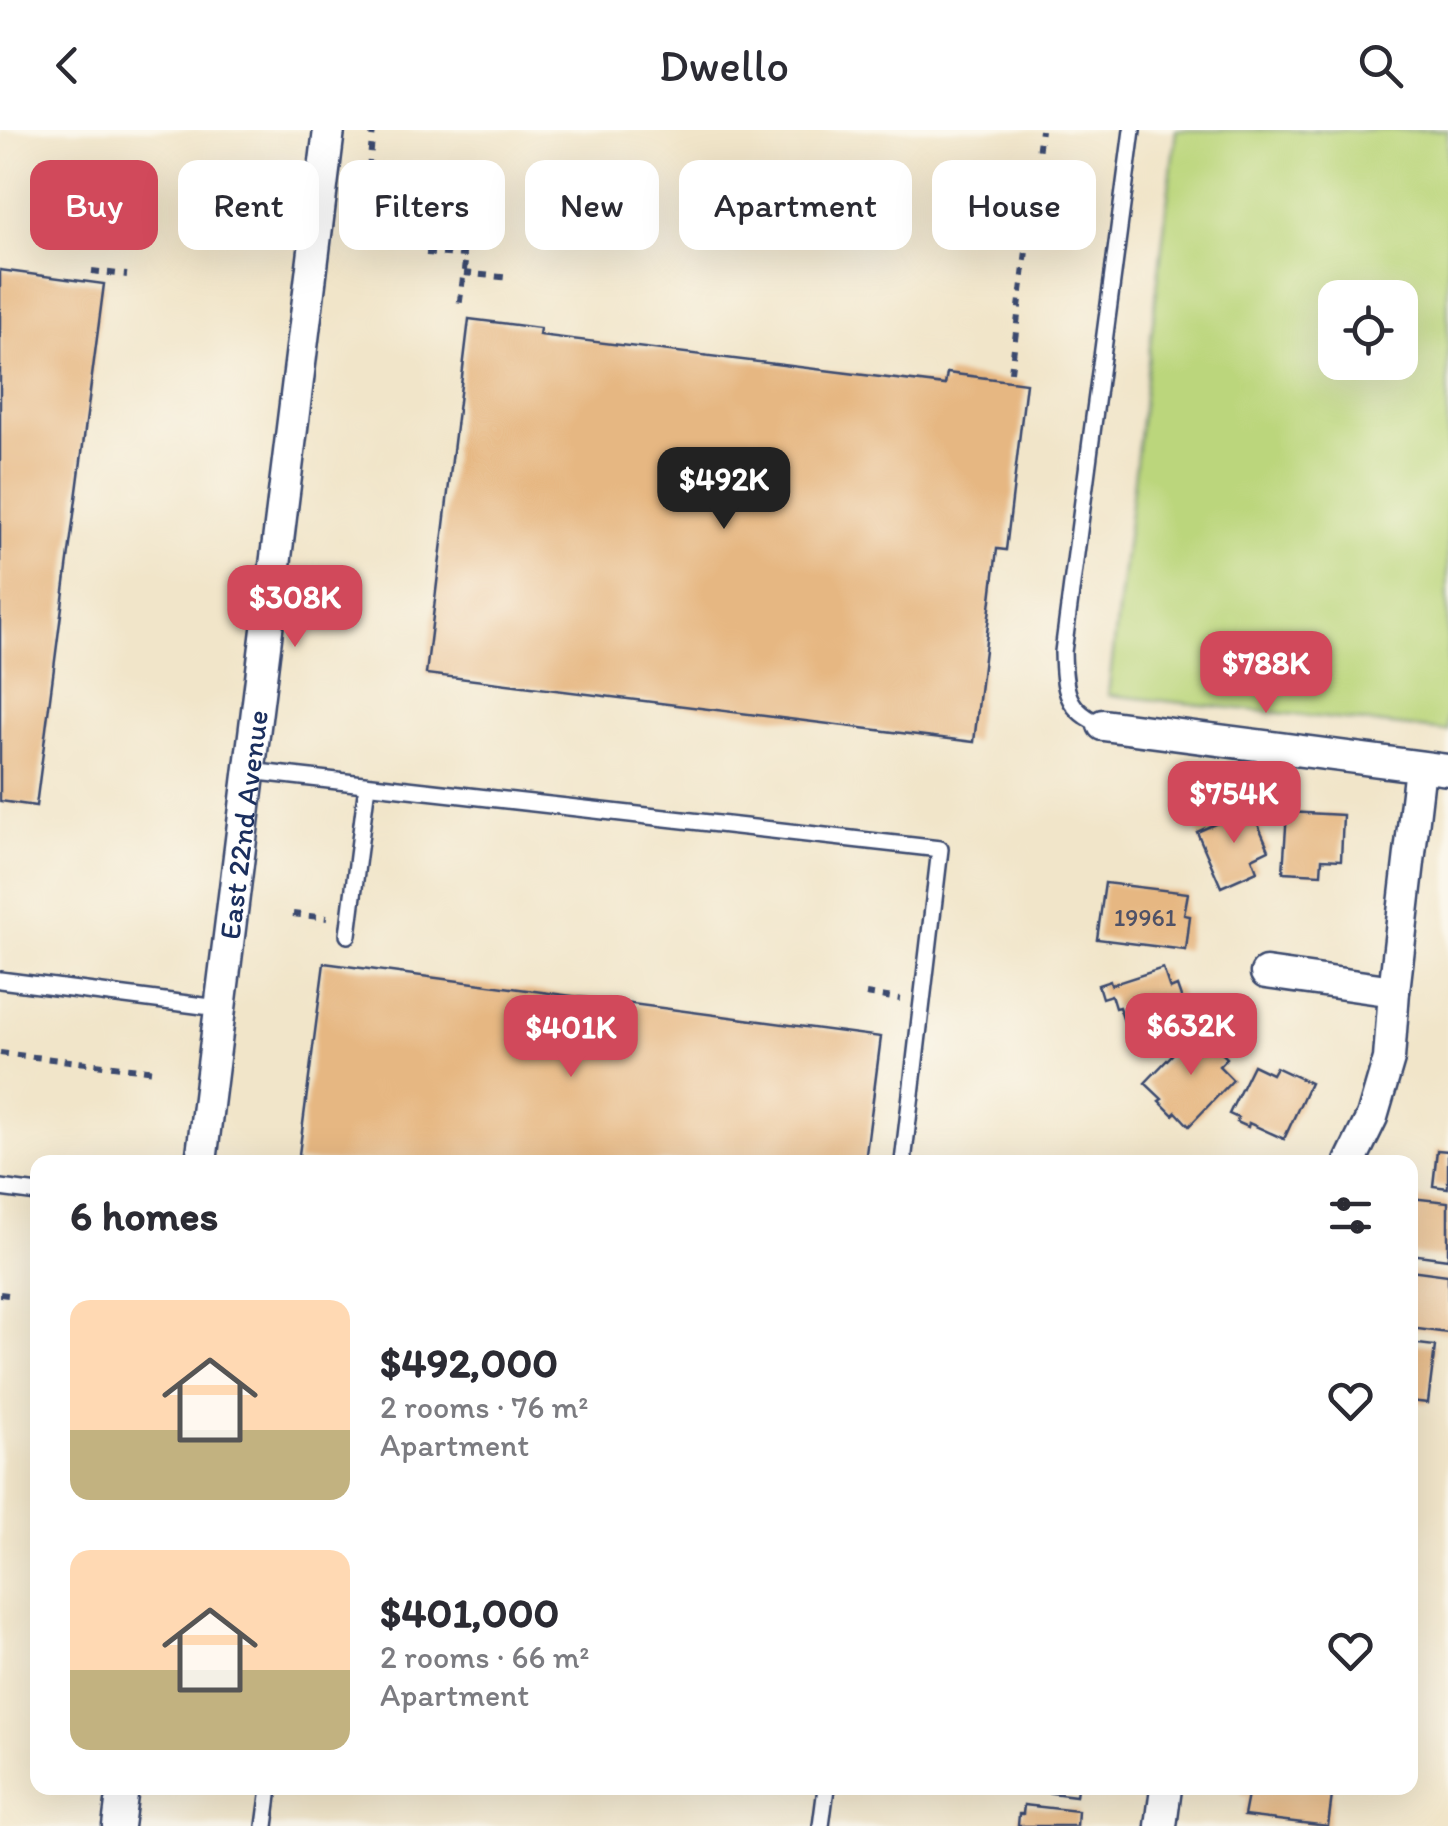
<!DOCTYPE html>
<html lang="en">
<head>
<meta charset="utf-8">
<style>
	body { margin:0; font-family:Itim,sans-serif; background:#f7f7f7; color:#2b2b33; height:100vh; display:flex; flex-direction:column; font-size:38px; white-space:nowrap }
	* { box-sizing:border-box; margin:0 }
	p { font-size:32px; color:#7c7c81 }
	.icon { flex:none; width:55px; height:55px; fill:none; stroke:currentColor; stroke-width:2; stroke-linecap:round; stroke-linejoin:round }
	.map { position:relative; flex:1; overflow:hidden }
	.drawer { position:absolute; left:30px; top:1025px; width:1388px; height:640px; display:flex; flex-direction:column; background:#fff; border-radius:20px; box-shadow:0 10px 40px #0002 }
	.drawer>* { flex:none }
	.banner { position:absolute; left:30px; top:30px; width:1390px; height:90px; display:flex; gap:20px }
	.fabs { position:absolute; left:1318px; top:150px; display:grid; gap:20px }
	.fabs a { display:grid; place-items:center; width:100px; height:100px; border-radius:20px; background:#fff; box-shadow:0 10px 40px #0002; font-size:50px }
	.price { position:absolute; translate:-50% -85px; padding:0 22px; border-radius:20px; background:#d1495b; color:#fff; font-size:32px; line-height:65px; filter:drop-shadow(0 2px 5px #0008) }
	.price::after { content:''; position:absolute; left:50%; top:60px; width:30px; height:22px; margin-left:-15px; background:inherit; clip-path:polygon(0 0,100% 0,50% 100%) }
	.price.on { background:#222; color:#fff }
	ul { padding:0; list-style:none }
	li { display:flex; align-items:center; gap:30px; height:250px; padding:0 40px }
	li span { display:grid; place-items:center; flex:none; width:280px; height:200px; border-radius:20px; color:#555 }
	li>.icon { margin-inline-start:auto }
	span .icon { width:120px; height:120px; fill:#fffc; stroke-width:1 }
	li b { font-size:42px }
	h2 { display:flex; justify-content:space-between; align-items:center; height:120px; padding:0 40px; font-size:42px }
	.pill { padding:0 35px; border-radius:20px; background:#fff; box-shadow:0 10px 40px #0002; font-size:35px; line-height:90px }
	.pill.on { background:#d1495b; color:#fff }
	header { display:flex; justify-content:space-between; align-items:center; height:130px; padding:0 40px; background:#fff; font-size:45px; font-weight:600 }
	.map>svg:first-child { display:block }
</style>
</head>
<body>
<header><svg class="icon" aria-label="back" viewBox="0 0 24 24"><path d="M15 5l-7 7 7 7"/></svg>Dwello<svg class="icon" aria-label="search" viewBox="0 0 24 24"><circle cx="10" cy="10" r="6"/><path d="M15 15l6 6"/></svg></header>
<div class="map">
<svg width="1448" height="1696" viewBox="0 0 1448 1696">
	<rect width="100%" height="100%" fill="#fbf7ec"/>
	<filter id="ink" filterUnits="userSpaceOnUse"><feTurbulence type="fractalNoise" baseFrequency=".01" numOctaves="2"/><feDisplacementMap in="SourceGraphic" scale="20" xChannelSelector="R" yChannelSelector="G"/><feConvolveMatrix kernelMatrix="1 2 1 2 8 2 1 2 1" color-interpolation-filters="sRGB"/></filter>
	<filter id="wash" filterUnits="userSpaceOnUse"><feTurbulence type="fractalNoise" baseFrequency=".0048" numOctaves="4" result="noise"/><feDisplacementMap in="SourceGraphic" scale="40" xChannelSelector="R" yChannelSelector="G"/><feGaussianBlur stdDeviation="2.25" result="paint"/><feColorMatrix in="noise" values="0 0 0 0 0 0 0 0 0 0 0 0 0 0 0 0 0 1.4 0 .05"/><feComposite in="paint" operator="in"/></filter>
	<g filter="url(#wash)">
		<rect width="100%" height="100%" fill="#f1e5c9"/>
		<!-- green -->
		<path fill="#bbd67c" stroke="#6b826d" stroke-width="2.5" fill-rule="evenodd" d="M 1176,0 L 1448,0 L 1448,601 L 1108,565 ZM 1335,168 L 1400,168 L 1400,232 L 1335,232 Z"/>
		<g id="blocks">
			<!-- building -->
			<g fill="#e6b782">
				<polygon points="0,140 104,154 36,676 0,671"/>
				<polygon points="469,189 540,198 539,205 945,255 947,243 1026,253 1006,420 997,419 974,612 426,544"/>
				<polygon points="1251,678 1269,720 1252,728 1257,741 1221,757 1197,702"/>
				<polygon points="1287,682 1343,685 1341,730 1322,729 1321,744 1283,742"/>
				<polygon points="1105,753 1188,763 1184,785 1190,786 1186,820 1097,809"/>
				<polygon points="324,833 881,907 865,1032 298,1032"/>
				<polygon points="1163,838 1170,859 1177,856 1189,890 1130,909 1119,877 1115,878 1111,865 1102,868 1098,855 1110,851 1111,855"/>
				<polygon points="1197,899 1227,928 1219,936 1233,950 1189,996 1176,982 1173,985 1159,971 1162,969 1145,953"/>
				<polygon points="1253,935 1272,944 1276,937 1310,953 1284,1009 1249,993 1248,997 1237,992 1238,988 1229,984"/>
				<polygon points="1437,1020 1448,1021 1448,1058 1433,1056"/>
				<polygon points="1411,1068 1448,1072 1448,1129 1410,1124 1413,1103 1410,1103"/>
				<polygon points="1410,1140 1448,1145 1448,1203 1410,1198"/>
				<polygon points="1410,1213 1435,1216 1428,1273 1410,1271"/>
				<polygon points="1027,1658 1077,1658 1076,1666 1027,1660"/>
				<polygon points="1243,1658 1333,1658 1328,1696 1244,1686 1248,1665 1242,1665"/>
				<polygon points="1024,1675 1078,1681 1077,1696 1018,1696 1019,1684 1023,1684"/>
			</g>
		</g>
	</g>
	<g filter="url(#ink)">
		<use href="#blocks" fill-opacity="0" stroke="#3b4a6e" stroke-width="2.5"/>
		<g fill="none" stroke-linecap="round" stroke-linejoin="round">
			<defs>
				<g id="service">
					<path d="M 1103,595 C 1066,582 1064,559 1063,522 L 1132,0"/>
					<polyline points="249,641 940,719 903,1032"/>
					<polyline points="348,805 367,655"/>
					<polyline points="0,850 219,878"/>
					<polyline points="0,1058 38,1063"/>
					<polyline points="265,1696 270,1658"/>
					<polyline points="821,1696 826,1658"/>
				</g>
				<g id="minor">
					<polyline points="1103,595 1448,640"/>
					<polyline points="1266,843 1394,861"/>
					<path id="s1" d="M 201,1032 L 329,0"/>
					<polyline points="1350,1032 1372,987 1389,929 1394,861 1420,637"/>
					<polyline points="118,1696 123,1658"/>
					<polyline points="1161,1696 1166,1658"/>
				</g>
			</defs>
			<!-- service casing -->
			<use href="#service" stroke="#3b4a6e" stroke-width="20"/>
			<!-- minor casing -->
			<use href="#minor" stroke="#3b4a6e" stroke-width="35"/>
			<!-- path -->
			<g stroke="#3b4a6e" stroke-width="6" stroke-dasharray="8 8" stroke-linecap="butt">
				<polyline points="369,39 373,0"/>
				<polyline points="426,123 466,125 459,178"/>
				<polyline points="92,141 127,145"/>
				<polyline points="464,143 510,148"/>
				<polyline points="1011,242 1041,0"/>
				<polyline points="293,784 327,788"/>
				<polyline points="866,864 900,869"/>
				<polyline points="0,923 156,941"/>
				<polyline points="0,1164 8,1165"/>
			</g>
			<!-- service -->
			<use href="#service" stroke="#fff" stroke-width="15"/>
			<!-- minor -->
			<use href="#minor" stroke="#fff" stroke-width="30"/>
		</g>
	</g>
	<g text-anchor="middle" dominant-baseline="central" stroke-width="10" stroke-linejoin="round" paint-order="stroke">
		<!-- number labels -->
		<g font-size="25" fill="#4e5167">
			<text x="1145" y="787">19961</text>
		</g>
		<!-- street labels -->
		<g font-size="30" fill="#1b2f5e" stroke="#fbf7ec">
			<text stroke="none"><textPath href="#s1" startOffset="340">East 22nd Avenue</textPath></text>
		</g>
	</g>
</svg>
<div class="fabs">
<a><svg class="icon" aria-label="locate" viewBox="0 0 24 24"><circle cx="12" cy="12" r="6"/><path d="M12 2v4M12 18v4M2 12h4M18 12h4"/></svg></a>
</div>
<b class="price on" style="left:724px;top:402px">$492K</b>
<b class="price" style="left:295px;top:520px">$308K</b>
<b class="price" style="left:1266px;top:586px">$788K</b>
<b class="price" style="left:1234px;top:716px">$754K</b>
<b class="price" style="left:1191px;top:948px">$632K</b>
<b class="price" style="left:571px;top:950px">$401K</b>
<div class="banner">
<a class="pill on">Buy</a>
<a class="pill">Rent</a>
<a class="pill">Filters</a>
<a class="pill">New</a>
<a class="pill">Apartment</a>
<a class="pill">House</a>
</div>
<section class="drawer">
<h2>6 homes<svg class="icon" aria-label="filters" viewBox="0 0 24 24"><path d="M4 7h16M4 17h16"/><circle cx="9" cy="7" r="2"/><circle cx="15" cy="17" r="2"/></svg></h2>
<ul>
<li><span style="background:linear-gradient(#ffd9b3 65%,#c2b280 0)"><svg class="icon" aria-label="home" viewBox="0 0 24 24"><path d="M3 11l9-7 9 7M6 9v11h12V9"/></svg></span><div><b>$492,000</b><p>2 rooms · 76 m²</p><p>Apartment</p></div><svg class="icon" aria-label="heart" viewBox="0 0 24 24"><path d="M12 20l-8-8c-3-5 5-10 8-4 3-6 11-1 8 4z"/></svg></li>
<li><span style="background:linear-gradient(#ffd9b3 60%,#c2b280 0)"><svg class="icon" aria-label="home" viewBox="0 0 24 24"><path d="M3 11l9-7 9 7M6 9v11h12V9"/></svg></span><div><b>$401,000</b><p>2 rooms · 66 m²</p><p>Apartment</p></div><svg class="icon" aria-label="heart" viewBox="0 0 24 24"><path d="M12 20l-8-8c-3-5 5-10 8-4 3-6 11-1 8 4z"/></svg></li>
</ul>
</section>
</div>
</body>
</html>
